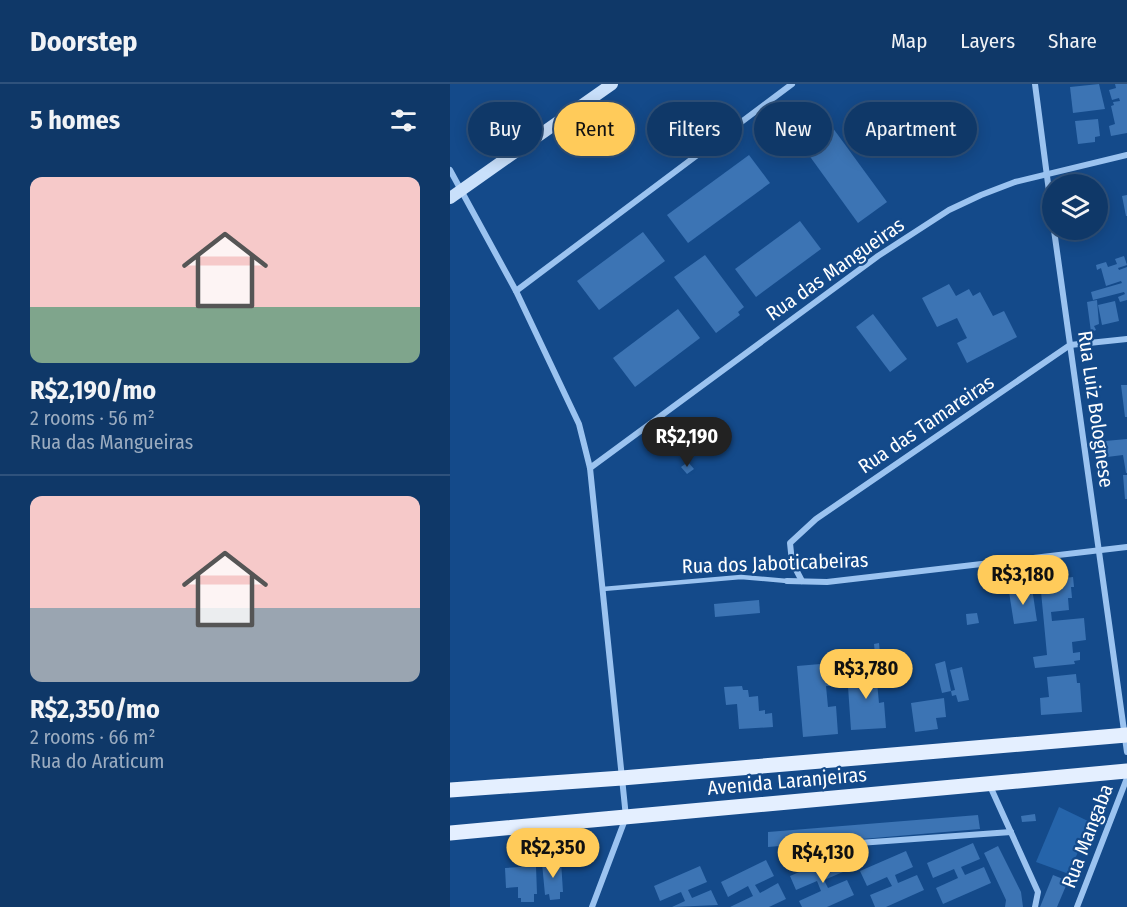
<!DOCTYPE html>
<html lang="en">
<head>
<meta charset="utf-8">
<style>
	body { margin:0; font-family:"Fira Sans Condensed",sans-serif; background:#1d4371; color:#f1f3f6; height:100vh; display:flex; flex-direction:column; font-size:22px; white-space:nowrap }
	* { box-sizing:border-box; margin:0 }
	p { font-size:20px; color:#9bacc0 }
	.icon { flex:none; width:33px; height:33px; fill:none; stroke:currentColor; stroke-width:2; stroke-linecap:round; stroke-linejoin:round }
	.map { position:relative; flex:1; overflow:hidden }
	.sheet { display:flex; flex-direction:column; background:#0f3868; width:450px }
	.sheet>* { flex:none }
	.guide { position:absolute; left:18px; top:18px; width:568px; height:54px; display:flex; gap:12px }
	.controls { position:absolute; left:592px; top:90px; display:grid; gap:12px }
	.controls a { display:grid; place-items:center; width:66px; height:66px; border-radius:50%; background:#0f3868; box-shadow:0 3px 15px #0003,0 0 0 2px #2f527c; font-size:30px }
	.price { position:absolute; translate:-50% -51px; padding:0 14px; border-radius:21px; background:#ffcb5a; color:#111; font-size:20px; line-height:39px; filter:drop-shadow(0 2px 3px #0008) }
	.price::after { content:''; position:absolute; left:50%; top:36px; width:18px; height:14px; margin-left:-9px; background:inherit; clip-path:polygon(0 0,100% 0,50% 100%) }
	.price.selected { background:#222; color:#fff }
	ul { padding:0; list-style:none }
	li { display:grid; align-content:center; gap:12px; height:318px; padding:0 30px }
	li+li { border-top:2px solid #2f527c }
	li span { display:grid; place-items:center; height:186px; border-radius:12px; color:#555 }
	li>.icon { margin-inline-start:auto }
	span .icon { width:108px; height:108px; fill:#fffc; stroke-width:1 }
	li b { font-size:26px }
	h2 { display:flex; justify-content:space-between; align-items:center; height:72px; padding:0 30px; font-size:26px }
	.chip { padding:0 21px; border-radius:27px; background:#0f3868; box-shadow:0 3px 15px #0003,0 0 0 2px #2f527c; font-size:21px; line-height:54px }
	.chip.selected { background:#ffcb5a; color:#111 }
	header { display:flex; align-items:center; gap:36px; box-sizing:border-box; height:84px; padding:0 30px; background:#0f3868; border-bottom:2px solid #2f527c }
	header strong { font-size:28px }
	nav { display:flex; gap:33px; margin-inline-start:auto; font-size:21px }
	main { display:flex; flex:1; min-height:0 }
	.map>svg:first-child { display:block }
</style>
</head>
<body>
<header>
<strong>Doorstep</strong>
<nav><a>Map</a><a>Layers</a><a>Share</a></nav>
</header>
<main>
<section class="sheet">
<h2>5 homes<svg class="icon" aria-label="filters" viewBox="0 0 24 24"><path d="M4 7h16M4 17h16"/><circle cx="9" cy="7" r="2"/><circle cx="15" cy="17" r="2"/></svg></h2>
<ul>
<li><span style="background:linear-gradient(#f6c9c9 70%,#7fa58c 0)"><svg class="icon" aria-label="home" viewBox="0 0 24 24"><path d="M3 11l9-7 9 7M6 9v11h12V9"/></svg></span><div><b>R$2,190/mo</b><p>2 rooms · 56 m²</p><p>Rua das Mangueiras</p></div></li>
<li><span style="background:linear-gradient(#f6c9c9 60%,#9aa5b1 0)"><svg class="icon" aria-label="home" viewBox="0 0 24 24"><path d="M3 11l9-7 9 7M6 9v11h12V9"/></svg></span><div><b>R$2,350/mo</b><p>2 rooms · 66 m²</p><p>Rua do Araticum</p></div></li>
</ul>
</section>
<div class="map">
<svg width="677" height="823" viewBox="0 0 677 823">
	<rect width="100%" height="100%" fill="#144a8a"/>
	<!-- green -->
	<polygon fill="#2564aa" points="609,723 640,738 619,790 586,778"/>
	<!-- building -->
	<g fill="#3c74b4">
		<polygon points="649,0 655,25 623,29 620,3"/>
		<polygon points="665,0 677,0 677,49 661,52 659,42 665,40 661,22 664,21 663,18 670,17 669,14 662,16 659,6 666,4"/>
		<polygon points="36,33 43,44 34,51 26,40"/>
		<polygon points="648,35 650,52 645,53 645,58 628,60 625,37"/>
		<polygon points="377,36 437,118 408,139 348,56"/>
		<polygon points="299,71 320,99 238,159 217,131"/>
		<polygon points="677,111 677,132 676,132 672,112"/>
		<polygon points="350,137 371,165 306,213 285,185"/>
		<polygon points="193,148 215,177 149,226 127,197"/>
		<polygon points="255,171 294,223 288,228 290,231 266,249 224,193"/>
		<polygon points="674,172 677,181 668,184 669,186 677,183 677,216 670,218 668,213 675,210 674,208 643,216 641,208 672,199 671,197 656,202 651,184 647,186 646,181 656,178 658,183 667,180 665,175"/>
		<polygon points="499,200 506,212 519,205 523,212 530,208 543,232 554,227 567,253 517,279 507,259 517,254 507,234 487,243 472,214"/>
		<polygon points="647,216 649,240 644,242 646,246 641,248 637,218"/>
		<polygon points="665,217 669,237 652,241 648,221"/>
		<polygon points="228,225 250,254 185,303 163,274"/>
		<polygon points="423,230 457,275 440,288 406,243"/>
		<polygon points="671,301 677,301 677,333 675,333"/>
		<polygon points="677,355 677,389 676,389 673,371 657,373 655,357"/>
		<polygon points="238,378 244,385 237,390 231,383"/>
		<polygon points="673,391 677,391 677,415 675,415"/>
		<polygon points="623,493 624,503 621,503 622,514 618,514 619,526 601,528 602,537 634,534 636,556 622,558 623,569 630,568 630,576 624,577 625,580 585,584 583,573 597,571 590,497"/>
		<polygon points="582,504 587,537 564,540 559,508"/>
		<polygon points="309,516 310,529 265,533 264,520"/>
		<polygon points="527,529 529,539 517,541 516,530"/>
		<polygon points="429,559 431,582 422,582 422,570 425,570 424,560"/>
		<polygon points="495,577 501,607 505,606 500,586 512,583 519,616 508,618 506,611 502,612 501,607 492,609 485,580"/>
		<polygon points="382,579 384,602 376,602 378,623 386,622 388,650 353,653 347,582"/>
		<polygon points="431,585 432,599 427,598 429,619 434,618 436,644 401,646 397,588"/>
		<polygon points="626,590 627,599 630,599 632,628 591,631 590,614 599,613 597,593"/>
		<polygon points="292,602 293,606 298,606 299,613 308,612 309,627 315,626 315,630 322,629 323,643 289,645 287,620 276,621 274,603"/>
		<polygon points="494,614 496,633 486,634 488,645 465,648 461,619"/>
		<polygon points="585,730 586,737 572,738 571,732"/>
		<polygon points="528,731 530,745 318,763 318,748"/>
		<polygon points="523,759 530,775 511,783 515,791 534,783 541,799 493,820 486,804 508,794 504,785 483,794 477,779"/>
		<polygon points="548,762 571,808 573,823 555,823 556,816 534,769"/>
		<polygon points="456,767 463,783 445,791 448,799 467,791 474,806 436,823 425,823 420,811 442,802 437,793 417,802 410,787"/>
		<polygon points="386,772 393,788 374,796 378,804 397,796 404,811 377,823 352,823 349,817 371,807 367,797 346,806 340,792"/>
		<polygon points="316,776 324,792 305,801 310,809 328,799 336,815 319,823 280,823 303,812 298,802 278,813 271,798"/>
		<polygon points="111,777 113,808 110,808 110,815 100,816 99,810 95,811 92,779"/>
		<polygon points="86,782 87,810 84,810 84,818 71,818 71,814 68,814 68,803 56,804 55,784"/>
		<polygon points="250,782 257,798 238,806 242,814 261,806 268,821 222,823 235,817 231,808 210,817 204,802"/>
		<polygon points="603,791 618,797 607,823 590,823"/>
	</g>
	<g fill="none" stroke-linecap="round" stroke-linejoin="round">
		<!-- service -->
		<polyline stroke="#9bc3f0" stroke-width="4.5" points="153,505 291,493 337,497"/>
		<!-- minor -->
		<g stroke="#9bc3f0" stroke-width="6">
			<polyline points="585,0 603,138"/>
			<polyline points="0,86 66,207 129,340 140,384 176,733 142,823"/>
			<polyline points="604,146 677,668"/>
			<polyline points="66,207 342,0"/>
			<polyline points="140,384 428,172 499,126 531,111 565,98 677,71"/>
			<polyline points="337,497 377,498 677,463"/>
			<polyline points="352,497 342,478 340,459 366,435 620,261 677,255"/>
			<polyline points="540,702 588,808 585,823"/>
			<polyline points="339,780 362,767 381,761 561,748"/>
			<polyline points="627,823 677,694"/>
		</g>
		<!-- secondary -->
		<polyline stroke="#c9e0fb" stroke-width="12" points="0,114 162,0"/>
		<!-- primary -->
		<g stroke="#e4efff" stroke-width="15">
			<polyline points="0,706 172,694 677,651"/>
			<polyline points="0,749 677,687"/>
		</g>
	</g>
	<g text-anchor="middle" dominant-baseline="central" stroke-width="4.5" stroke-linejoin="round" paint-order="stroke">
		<!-- street labels -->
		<g font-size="20" fill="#fff" stroke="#144a8a">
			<text transform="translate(385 185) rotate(-35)">Rua das Mangueiras</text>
			<text transform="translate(646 325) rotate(82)">Rua Luiz Bolognese</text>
			<text transform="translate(476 340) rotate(-34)">Rua das Tamareiras</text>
			<text transform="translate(325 479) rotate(-2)">Rua dos Jaboticabeiras</text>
			<text transform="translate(337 697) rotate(-5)">Avenida Laranjeiras</text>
			<text transform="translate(637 752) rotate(-69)">Rua Mangaba</text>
		</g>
	</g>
</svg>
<div class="controls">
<a><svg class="icon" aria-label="layers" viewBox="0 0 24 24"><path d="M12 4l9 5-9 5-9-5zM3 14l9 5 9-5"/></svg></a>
</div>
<b class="price selected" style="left:237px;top:384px">R$2,190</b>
<b class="price" style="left:573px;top:522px">R$3,180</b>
<b class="price" style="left:416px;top:616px">R$3,780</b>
<b class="price" style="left:103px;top:795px">R$2,350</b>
<b class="price" style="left:373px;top:800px">R$4,130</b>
<div class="guide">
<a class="chip">Buy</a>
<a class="chip selected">Rent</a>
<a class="chip">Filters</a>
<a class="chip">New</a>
<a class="chip">Apartment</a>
</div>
</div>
</main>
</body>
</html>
